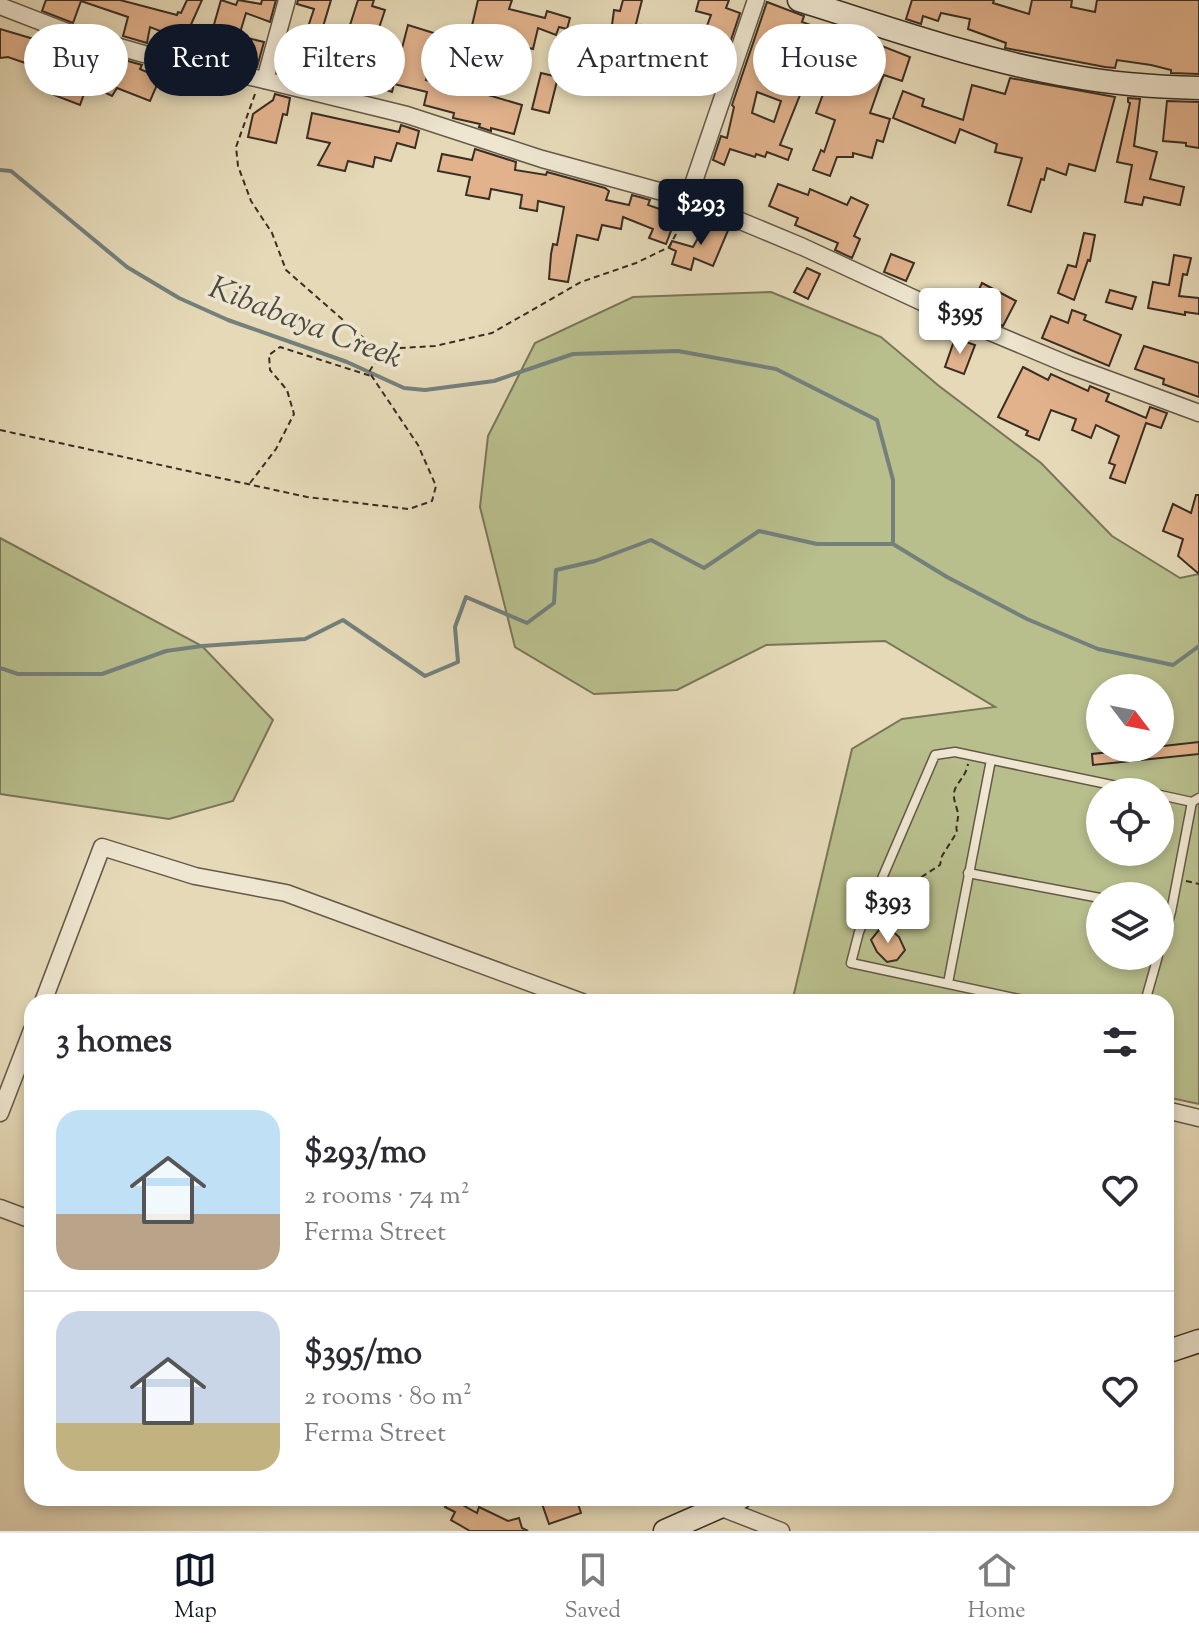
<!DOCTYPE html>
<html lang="en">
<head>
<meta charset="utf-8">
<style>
	body { margin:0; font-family:"Sorts Mill Goudy",serif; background:#f7f7f7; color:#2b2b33; height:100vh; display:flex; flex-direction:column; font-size:30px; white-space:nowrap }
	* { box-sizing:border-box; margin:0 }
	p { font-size:26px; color:#7c7c81 }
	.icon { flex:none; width:44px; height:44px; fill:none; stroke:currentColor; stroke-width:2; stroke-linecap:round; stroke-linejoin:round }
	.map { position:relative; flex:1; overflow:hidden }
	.details { position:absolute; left:24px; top:994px; width:1150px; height:512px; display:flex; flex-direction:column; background:#fff; border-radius:24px; box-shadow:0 4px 12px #0003 }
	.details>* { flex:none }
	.guide { position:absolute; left:24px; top:24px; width:1152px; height:72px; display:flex; gap:16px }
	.needle { width:52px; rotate:122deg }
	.tools { position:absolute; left:1086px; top:674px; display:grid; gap:16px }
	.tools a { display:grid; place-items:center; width:88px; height:88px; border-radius:50%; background:#fff; box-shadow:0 4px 12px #0003; font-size:40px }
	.price { position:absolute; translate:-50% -68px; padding:0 18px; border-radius:8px; background:#fff; color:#222; font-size:26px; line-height:52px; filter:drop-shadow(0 2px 4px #0008) }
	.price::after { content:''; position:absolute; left:50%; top:48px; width:24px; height:18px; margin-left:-12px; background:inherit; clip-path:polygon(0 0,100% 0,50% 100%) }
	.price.selected { background:#111827; color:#fff }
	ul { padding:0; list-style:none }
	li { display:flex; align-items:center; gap:24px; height:200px; padding:0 32px }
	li+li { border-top:2px solid #e1e1e2 }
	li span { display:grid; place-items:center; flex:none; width:224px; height:160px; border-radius:24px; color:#555 }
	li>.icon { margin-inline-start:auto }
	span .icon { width:96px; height:96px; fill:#fffc; stroke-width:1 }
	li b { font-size:34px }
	h2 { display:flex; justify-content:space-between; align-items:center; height:96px; padding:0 32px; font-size:34px }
	.tag { padding:0 28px; border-radius:36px; background:#fff; box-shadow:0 4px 12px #0003; font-size:28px; line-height:72px }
	.tag.selected { background:#111827; color:#fff }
	.tabs { display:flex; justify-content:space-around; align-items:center; height:112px; border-top:2px solid #e1e1e2; background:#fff; font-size:22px; color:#7c7c81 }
	.tabs a { display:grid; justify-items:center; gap:4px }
	.tabs .selected { color:#111827 }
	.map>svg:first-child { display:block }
</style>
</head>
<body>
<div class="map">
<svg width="1199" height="1531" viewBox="0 0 1199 1531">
	<rect width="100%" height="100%" fill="#e5d9b7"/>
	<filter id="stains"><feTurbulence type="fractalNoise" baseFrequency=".0025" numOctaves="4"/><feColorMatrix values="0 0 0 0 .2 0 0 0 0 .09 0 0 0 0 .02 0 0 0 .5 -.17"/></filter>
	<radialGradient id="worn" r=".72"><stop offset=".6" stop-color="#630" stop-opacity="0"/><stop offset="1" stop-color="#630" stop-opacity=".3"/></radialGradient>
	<!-- green -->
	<g fill="#b8be8c" stroke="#797658" stroke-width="2" fill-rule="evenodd">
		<path d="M 771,292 L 881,337 L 939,386 L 1041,463 L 1112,536 L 1180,578 L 1199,574 L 1199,1104 L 1166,1097 L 1166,1002 L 792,1002 L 852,749 L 902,719 L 995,707 L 885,641 L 766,645 L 677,690 L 594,694 L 515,647 L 480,507 L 488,436 L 535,343 L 633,297 ZM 1100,688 L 1160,688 L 1160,748 L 1100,748 ZM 1100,792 L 1160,792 L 1160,852 L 1100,852 ZM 1100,896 L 1160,896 L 1160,956 L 1100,956 Z"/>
		<polygon points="0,538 202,646 273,720 233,801 169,819 0,794"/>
	</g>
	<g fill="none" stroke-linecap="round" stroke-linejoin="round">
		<!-- stream -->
		<g stroke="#73807c" stroke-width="4">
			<polyline points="0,170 11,171 127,267 179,298 228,320 347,362 404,388 425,390 494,381 573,354 678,351 776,369 877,420 893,480 893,543"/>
			<polyline points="0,668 18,674 102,674 166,651 202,646 305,639 343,620 425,676 458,662 455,627 466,597 527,623 554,603 556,570 595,561 651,540 704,568 759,531 817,544 893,544 947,577 1027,619 1098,649 1173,665 1199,646"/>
		</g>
	</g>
	<!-- building -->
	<g fill="#e1b28c" stroke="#3a2d23" stroke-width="2" fill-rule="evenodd">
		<polygon points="46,0 120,0 177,15 178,12 181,13 187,0 202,0 189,29 192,30 186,45 175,44 163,32 150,27 147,43 123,36 128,17 81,1 73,23 42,11"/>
		<polygon points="221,0 236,5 238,0 261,4 262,0 276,0 270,22 246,13 239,36 264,42 257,67 235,62 236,57 207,49"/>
		<polygon points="298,0 331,0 319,40 343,47 358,0 374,0 372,6 385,10 373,46 401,52 408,25 440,35 426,80 459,88 464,66 483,70 478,92 522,105 514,134 491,128 491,131 479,127 480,124 453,118 454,113 424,105 427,92 394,84 392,92 312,64 310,72 293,68 291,75 279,71 288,38 303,42 314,9 297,4"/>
		<polygon points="478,0 512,0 509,9 545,18 547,11 570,18 567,29 559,27 556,35 538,28 533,49 470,34"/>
		<polygon points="623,0 642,0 635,28 612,25 614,10 620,11"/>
		<polygon points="699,0 729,0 726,8 740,13 730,43 704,34 711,15 696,11"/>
		<polygon points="912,0 994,0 993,3 1029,14 1032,0 1072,0 1071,7 1095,12 1097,0 1199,0 1199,74 1171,73 1171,70 1151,65 1117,60 1115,68 1105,67 1005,48 1006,43 968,29 970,19 941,13 938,21 923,16 921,24 906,19"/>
		<path d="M 767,2 L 804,16 L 802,22 L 841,36 L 844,29 L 865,36 L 864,39 L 910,57 L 902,81 L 884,75 L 882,79 L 870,113 L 890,119 L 883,142 L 877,140 L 872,158 L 853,153 L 853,157 L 837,157 L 830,176 L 813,170 L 821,150 L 824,152 L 835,120 L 816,113 L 828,81 L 794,70 L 788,90 L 800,95 L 780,145 L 792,149 L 788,160 L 767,152 L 765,157 L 756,154 L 755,157 L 730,149 L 724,165 L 713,160 L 721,136 L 727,138 L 734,107 L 732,105 ZM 821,42 L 840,48 L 831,72 L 812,66 ZM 757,92 L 781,101 L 774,122 L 752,113 Z"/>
		<polygon points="641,25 656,29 651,48 677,56 682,43 699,49 693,64 719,71 713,92 669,79 629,72"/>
		<polygon points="0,29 37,40 28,64 8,57 0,58"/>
		<polygon points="121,59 142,65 140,69 160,78 150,101 117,88 112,96 100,90 109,74 114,77"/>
		<polygon points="64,71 89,80 80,105 54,95"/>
		<polygon points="541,73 558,77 549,113 532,109"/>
		<polygon points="1010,78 1115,97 1095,171 1069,164 1066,175 1047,168 1044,180 1041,179 1031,212 1008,205 1022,158 995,152 997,144 960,129 955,143 893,118 903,91 924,99 922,106 963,120 972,85 1005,94"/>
		<polygon points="275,94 290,98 287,115 283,114 276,143 248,137 253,114 273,100"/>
		<polygon points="1128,98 1140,99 1134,146 1157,152 1150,179 1184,187 1180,205 1144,197 1142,205 1125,202 1132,165 1117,162 1130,103 1128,102"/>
		<polygon points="1167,101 1199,102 1199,148 1186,146 1186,143 1163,141"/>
		<polygon points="312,113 399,132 401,125 419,131 415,148 397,143 391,161 375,157 373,167 348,161 345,171 318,165 330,143 307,138"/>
		<polygon points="475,149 516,162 515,170 546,175 547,172 605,188 609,191 606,200 629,205 632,195 650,200 648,205 677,215 666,244 649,238 653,229 623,217 621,229 602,225 598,240 577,235 568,282 549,279 551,254 553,244 557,245 564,207 538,201 537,211 520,208 522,195 491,189 489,199 466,195 470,177 438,171 442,154 472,160"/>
		<polygon points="778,184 808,195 810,189 847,205 851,197 868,205 854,236 860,239 852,258 835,250 838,243 795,225 798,218 769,206"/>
		<polygon points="711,221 729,228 713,266 694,258 691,270 672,264 676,251 669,248 672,241 693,247 703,229 708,228"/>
		<polygon points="1084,233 1095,235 1090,261 1088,260 1074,300 1058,293 1068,265 1076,267"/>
		<polygon points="891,254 914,263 906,281 884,272"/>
		<polygon points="1174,255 1191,258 1187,275 1183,274 1179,296 1199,298 1199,314 1185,312 1185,315 1148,308 1153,282 1169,285"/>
		<polygon points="807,268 820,274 808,299 794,292"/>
		<polygon points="982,283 1016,301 1003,326 969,311"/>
		<polygon points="1110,290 1136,297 1132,309 1106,302"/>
		<polygon points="1072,310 1086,315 1084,320 1121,335 1109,366 1042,338 1051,316 1068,323"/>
		<polygon points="955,338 975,345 964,374 945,367"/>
		<polygon points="1144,346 1199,363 1199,397 1163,384 1164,379 1135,369"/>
		<polygon points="1023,367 1048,380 1051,374 1088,391 1090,386 1109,394 1106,401 1146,418 1150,407 1167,413 1161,428 1146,423 1125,483 1110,478 1115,465 1109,463 1119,436 1096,425 1091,438 1072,430 1076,419 1051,410 1039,440 1026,435 1028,431 998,417"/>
		<polygon points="1196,495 1199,495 1199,574 1178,556 1183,539 1163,531 1173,504 1191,513"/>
		<polygon points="1199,742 1199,754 1093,765 1092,754"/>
		<polygon points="889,928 899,937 905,950 897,960 887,962 877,952 871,940 879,930"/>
		<polygon points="450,1498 477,1513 479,1507 508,1521 519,1518 522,1528 528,1531 470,1531 451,1520 455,1512 445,1507"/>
		<polygon points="540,1498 576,1498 581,1513 549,1524"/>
	</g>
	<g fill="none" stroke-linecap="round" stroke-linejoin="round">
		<defs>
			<g id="lane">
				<polyline points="1160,795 1192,802 1199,798"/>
				<polyline points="968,873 1100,898"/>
				<polyline points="1160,949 1171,912 1192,802"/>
				<polyline points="948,983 991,760"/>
				<polyline points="1033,1002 851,963 859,932 935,755 955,752 1145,792"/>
				<polyline points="1145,1002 1158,956"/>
			</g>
			<g id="street">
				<polyline points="0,6 70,33 144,54 260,79 407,115 542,159 688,199 803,247 952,316 1069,365 1199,413"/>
				<polyline points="265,80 287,0"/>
				<polyline points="688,199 756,0"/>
				<polyline points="43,1002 102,847 195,876 286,893 582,1002"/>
				<polyline points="1166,1110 1199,1118"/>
				<polyline points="0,1113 32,1030"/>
				<polyline points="0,1208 32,1220"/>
				<polyline points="696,1498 781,1531"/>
			</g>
			<g id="secondary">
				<path d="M 799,0 C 889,28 978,60 1071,76 C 1113,84 1156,87 1199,88"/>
				<polyline points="1166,1352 1199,1341"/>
				<polyline points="665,1531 740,1498"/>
			</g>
		</defs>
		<!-- lane casing -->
		<use href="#lane" stroke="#655848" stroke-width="11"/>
		<!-- street casing -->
		<use href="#street" stroke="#655848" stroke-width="19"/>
		<!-- secondary casing -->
		<use href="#secondary" stroke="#3a2d23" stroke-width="25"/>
		<!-- path -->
		<g stroke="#3a2d23" stroke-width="2" stroke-dasharray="6 4" stroke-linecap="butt">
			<polyline points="255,94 236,147 238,166 251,201 272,233 286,270 375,348 378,357"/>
			<polyline points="0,430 307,497 409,509 432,501 436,486 418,445 369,372 378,358 400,348 435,346 492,333 581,282 636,263 669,247 687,214"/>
			<polyline points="250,483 276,449 294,414 287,390 270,370 269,355 280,347 371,376"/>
			<polyline points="1186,881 1199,884"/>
			<path d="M 879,930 L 880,923 L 903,889 L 940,865 L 942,856 L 957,832 C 955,824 959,820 958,813 C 956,804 951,796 956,787 C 961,778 966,775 968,764"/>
		</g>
		<!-- lane -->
		<use href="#lane" stroke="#eee6d0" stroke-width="8"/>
		<!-- street -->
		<use href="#street" stroke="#eee6d0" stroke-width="16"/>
		<!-- secondary -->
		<use href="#secondary" stroke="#eee6d0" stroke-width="22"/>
	</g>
	<g text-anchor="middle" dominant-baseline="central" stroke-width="7" stroke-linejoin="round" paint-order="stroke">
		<!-- water labels -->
		<g font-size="32" font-style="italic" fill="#4d4941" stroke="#eee6d0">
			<text transform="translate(305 324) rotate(21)">Kibabaya Creek</text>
		</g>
	</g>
	<rect width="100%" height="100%" filter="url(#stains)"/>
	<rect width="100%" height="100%" fill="url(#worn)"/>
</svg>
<div class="tools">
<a><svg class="needle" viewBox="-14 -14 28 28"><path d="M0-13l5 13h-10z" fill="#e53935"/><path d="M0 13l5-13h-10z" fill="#7c7c81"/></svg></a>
<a><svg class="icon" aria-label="locate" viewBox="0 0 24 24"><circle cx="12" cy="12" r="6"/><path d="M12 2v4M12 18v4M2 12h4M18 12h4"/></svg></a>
<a><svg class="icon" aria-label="layers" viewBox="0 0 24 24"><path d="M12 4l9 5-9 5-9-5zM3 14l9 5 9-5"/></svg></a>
</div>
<b class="price selected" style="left:701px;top:247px">$293</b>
<b class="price" style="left:960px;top:356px">$395</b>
<b class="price" style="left:888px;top:945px">$393</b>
<div class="guide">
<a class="tag">Buy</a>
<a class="tag selected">Rent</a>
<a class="tag">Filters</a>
<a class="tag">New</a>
<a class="tag">Apartment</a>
<a class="tag">House</a>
</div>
<section class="details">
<h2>3 homes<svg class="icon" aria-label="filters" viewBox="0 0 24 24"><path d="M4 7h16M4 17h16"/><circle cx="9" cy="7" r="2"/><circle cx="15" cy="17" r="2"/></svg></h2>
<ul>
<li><span style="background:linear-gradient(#bfe0f5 65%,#b9a48a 0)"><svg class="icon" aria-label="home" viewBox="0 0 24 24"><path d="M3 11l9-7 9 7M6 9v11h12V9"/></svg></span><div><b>$293/mo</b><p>2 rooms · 74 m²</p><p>Ferma Street</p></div><svg class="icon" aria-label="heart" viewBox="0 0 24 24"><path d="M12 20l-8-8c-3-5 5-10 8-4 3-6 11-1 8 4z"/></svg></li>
<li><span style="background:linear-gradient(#c9d6e8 70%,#c2b280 0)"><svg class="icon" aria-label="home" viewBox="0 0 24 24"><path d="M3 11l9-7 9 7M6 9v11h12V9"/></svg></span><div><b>$395/mo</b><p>2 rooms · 80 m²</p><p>Ferma Street</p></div><svg class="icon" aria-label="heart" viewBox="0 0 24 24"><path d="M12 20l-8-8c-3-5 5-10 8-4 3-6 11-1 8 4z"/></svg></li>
</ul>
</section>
</div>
<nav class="tabs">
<a class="selected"><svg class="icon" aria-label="map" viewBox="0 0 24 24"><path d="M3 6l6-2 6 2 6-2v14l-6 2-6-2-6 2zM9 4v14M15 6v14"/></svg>Map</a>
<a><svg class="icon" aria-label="saved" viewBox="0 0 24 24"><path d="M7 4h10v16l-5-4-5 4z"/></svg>Saved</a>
<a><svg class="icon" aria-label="home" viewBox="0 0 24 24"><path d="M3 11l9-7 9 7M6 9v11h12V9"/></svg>Home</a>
</nav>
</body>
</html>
